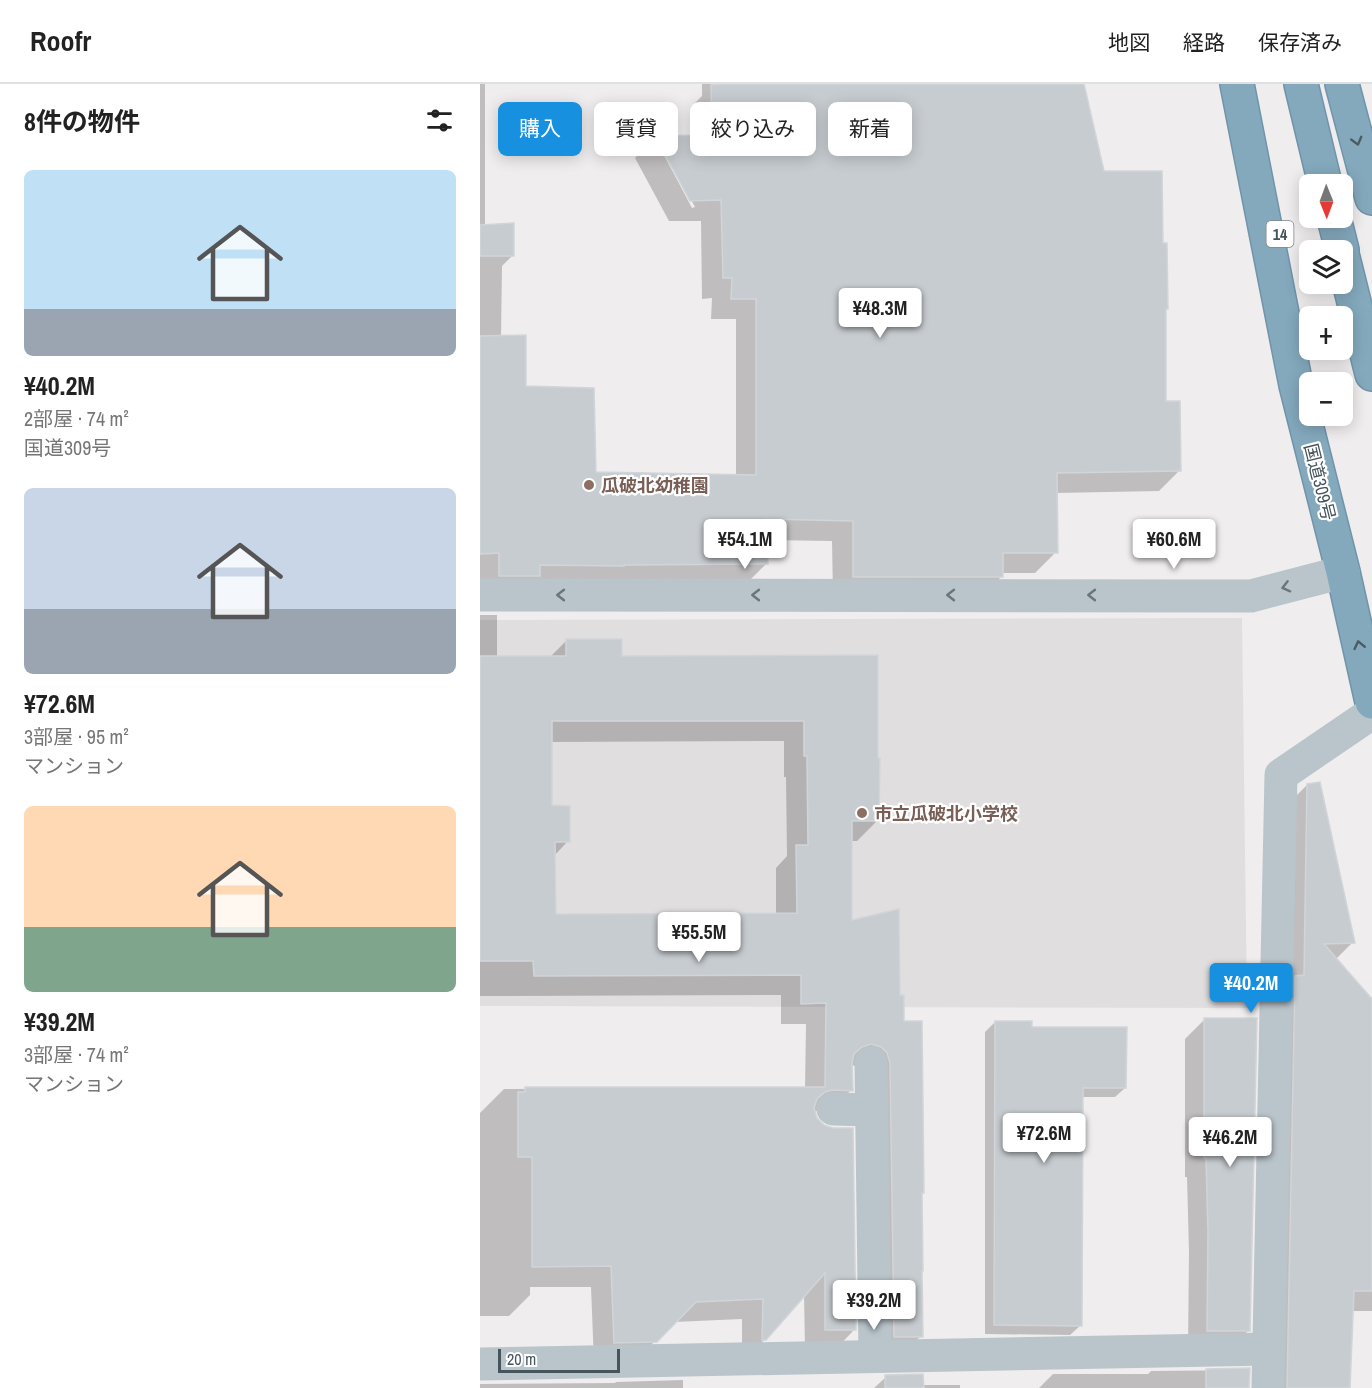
<!DOCTYPE html>
<html lang="ja">
<head>
<meta charset="utf-8">
<style>
	body { margin:0; font-family:"Archivo Narrow","Noto Sans JP",sans-serif; background:#f6f6f6; color:#222; height:100vh; display:flex; flex-direction:column; font-size:22px; white-space:nowrap }
	* { box-sizing:border-box; margin:0 }
	p { font-size:20px; color:#767676 }
	.icon { flex:none; width:33px; height:33px; fill:none; stroke:currentColor; stroke-width:2; stroke-linecap:round; stroke-linejoin:round }
	.map { position:relative; flex:1; overflow:hidden }
	.details { display:flex; flex-direction:column; background:#fff; width:480px }
	.details>* { flex:none }
	.guide { position:absolute; left:18px; top:18px; width:570px; height:54px; display:flex; gap:12px }
	.needle { width:39px; rotate:179deg }
	.fabs { position:absolute; left:819px; top:90px; display:grid; gap:12px }
	.fabs a { display:grid; place-items:center; width:54px; height:54px; border-radius:9px; background:#fff; box-shadow:0 3px 15px #0003; font-size:30px }
	.scale { position:absolute; left:18px; bottom:15px; width:122px; box-sizing:border-box; padding-left:6px; border:3px solid #46545b; border-top:0; font-size:16px; line-height:21px; white-space:nowrap; color:#46545b; -webkit-text-stroke:4px #fff; paint-order:stroke }
	.price { position:absolute; translate:-50% -51px; padding:0 14px; border-radius:6px; background:#fff; color:#222; font-size:20px; line-height:39px; filter:drop-shadow(0 2px 3px #0008) }
	.price::after { content:''; position:absolute; left:50%; top:36px; width:18px; height:14px; margin-left:-9px; background:inherit; clip-path:polygon(0 0,100% 0,50% 100%) }
	.price.selected { background:#1790e0; color:#fff }
	ul { padding:0; list-style:none }
	li { display:grid; align-content:center; gap:12px; height:318px; padding:0 24px }
	li span { display:grid; place-items:center; height:186px; border-radius:9px; color:#555 }
	li>.icon { margin-inline-start:auto }
	span .icon { width:108px; height:108px; fill:#fffc; stroke-width:1 }
	li b { font-size:26px }
	h2 { display:flex; justify-content:space-between; align-items:center; height:72px; padding:0 24px; font-size:26px }
	.chip { padding:0 21px; border-radius:9px; background:#fff; box-shadow:0 3px 15px #0003; font-size:21px; line-height:54px }
	.chip.selected { background:#1790e0; color:#fff }
	header { display:flex; align-items:center; gap:36px; box-sizing:border-box; height:84px; padding:0 30px; background:#fff; border-bottom:2px solid #e0e0e0 }
	header strong { font-size:28px }
	nav { display:flex; gap:33px; margin-inline-start:auto; font-size:21px }
	main { display:flex; flex:1; min-height:0 }
	.map>svg:first-child { display:block }
</style>
</head>
<body>
<header>
<strong>Roofr</strong>
<nav><a>地図</a><a>経路</a><a>保存済み</a></nav>
</header>
<main>
<section class="details">
<h2>8件の物件<svg class="icon" aria-label="filters" viewBox="0 0 24 24"><path d="M4 7h16M4 17h16"/><circle cx="9" cy="7" r="2"/><circle cx="15" cy="17" r="2"/></svg></h2>
<ul>
<li><span style="background:linear-gradient(#bfe0f5 75%,#9aa5b1 0)"><svg class="icon" aria-label="home" viewBox="0 0 24 24"><path d="M3 11l9-7 9 7M6 9v11h12V9"/></svg></span><div><b>¥40.2M</b><p>2部屋 · 74 m²</p><p>国道309号</p></div></li>
<li><span style="background:linear-gradient(#c9d6e8 65%,#9aa5b1 0)"><svg class="icon" aria-label="home" viewBox="0 0 24 24"><path d="M3 11l9-7 9 7M6 9v11h12V9"/></svg></span><div><b>¥72.6M</b><p>3部屋 · 95 m²</p><p>マンション</p></div></li>
<li><span style="background:linear-gradient(#ffd9b3 65%,#7fa58c 0)"><svg class="icon" aria-label="home" viewBox="0 0 24 24"><path d="M3 11l9-7 9 7M6 9v11h12V9"/></svg></span><div><b>¥39.2M</b><p>3部屋 · 74 m²</p><p>マンション</p></div></li>
</ul>
</section>
<div class="map">
<svg width="892" height="1304" viewBox="0 0 892 1304">
	<rect width="100%" height="100%" fill="#f0edee"/>
	<!-- education -->
	<polygon fill="#e1dee0" points="762,534 767,924 0,922 0,536"/>
	<!-- shadow -->
	<g fill="#0003" fill-rule="evenodd">
		<path d="M 0,0 L 5,0 L 5,143 L 33,171 L 22,182 L 21,253 L 45,303 L 114,389 L 256,392 L 256,235 L 231,235 L 232,214 L 222,215 L 221,137 L 189,137 L 155,74 L 175,53 L 212,53 L 211,23 L 222,12 L 222,0 L 603,0 L 623,89 L 684,226 L 684,318 L 700,386 L 679,407 L 576,409 L 576,468 L 555,489 L 521,489 L 522,492 L 501,513 L 353,513 L 352,457 L 286,456 L 287,479 L 266,500 L 0,513 ZM 184,71 L 187,71 L 215,123 L 212,124 Z"/>
		<path d="M 0,531 L 17,531 L 17,574 L 69,574 L 86,557 L 141,573 L 396,573 L 398,736 L 377,757 L 370,757 L 370,838 L 419,913 L 423,939 L 441,1109 L 441,1252 L 420,1273 L 393,1274 L 380,983 L 371,981 L 371,1006 L 350,1027 L 333,1027 L 374,1246 L 354,1267 L 325,1266 L 324,1210 L 285,1255 L 263,1276 L 262,1276 L 262,1235 L 194,1238 L 154,1278 L 114,1279 L 111,1203 L 50,1203 L 50,1211 L 29,1232 L 0,1232 L 0,1029 L 24,1005 L 325,1004 L 326,940 L 301,940 L 301,911 L 0,912 ZM 304,657 L 304,693 L 306,693 L 307,772 L 296,784 L 296,831 L 74,831 L 74,772 L 88,757 L 71,723 L 71,658 Z"/>
		<polygon points="827,701 873,858 856,875 892,925 892,1227 872,1227 869,1304 787,1304 806,722"/>
		<polygon points="724,936 769,1246 750,1265 708,1266 709,1168 707,1093 705,1093 705,955"/>
		<polygon points="515,938 550,944 645,1004 635,1013 602,1013 600,1242 590,1251 505,1250 505,948"/>
		<polygon points="768,1286 768,1304 559,1304 573,1290 668,1290 671,1287"/>
		<polygon points="406,1293 442,1301 480,1301 480,1304 394,1304"/>
		<polygon points="203,1296 203,1304 0,1304 0,1300 135,1299 136,1298"/>
	</g>
	<!-- building -->
	<g fill="#c7ccd0" stroke="#d1d5d9" stroke-width="1.5" fill-rule="evenodd">
		<polygon points="242,0 604,0 624,87 682,87 683,159 687,159 688,225 686,225 686,317 700,317 701,387 577,389 578,469 523,469 523,493 373,493 373,437 286,435 288,480 144,481 144,482 60,481 60,492 19,492 19,469 0,470 0,252 46,251 46,302 114,304 116,388 276,391 276,215 251,215 252,194 243,194 241,116 210,117 175,52 228,51 228,40 232,40 231,1"/>
		<polygon points="34,139 34,172 0,172 0,141"/>
		<path d="M 86,555 L 142,555 L 142,572 L 398,571 L 398,674 L 400,674 L 399,737 L 372,737 L 372,836 L 419,825 L 420,911 L 424,911 L 424,937 L 442,937 L 444,1109 L 442,1109 L 443,1187 L 442,1187 L 443,1253 L 414,1253 L 410,979 L 407,969 L 401,963 L 391,960 L 382,963 L 374,970 L 372,979 L 373,1007 L 353,1006 L 345,1008 L 337,1015 L 334,1024 L 337,1034 L 344,1041 L 353,1044 L 373,1044 L 376,1246 L 345,1246 L 345,1189 L 286,1256 L 282,1256 L 283,1215 L 216,1218 L 177,1258 L 134,1259 L 131,1182 L 52,1183 L 52,1073 L 38,1073 L 38,1008 L 45,1008 L 45,1003 L 345,1003 L 346,919 L 321,920 L 321,891 L 54,892 L 53,877 L 0,877 L 0,572 L 86,572 ZM 72,637 L 324,637 L 324,672 L 327,672 L 328,761 L 316,761 L 317,829 L 76,830 L 75,758 L 90,758 L 90,722 L 72,721 Z"/>
		<polygon points="840,698 875,859 844,860 892,915 892,1207 874,1207 870,1304 807,1304 815,892 824,891 827,700"/>
		<polygon points="724,934 777,934 770,1247 727,1247 728,1148 726,1074 724,1074"/>
		<polygon points="515,937 552,937 552,943 647,943 646,1004 603,1004 602,1242 514,1241"/>
		<polygon points="770,1284 769,1304 726,1304 726,1285"/>
		<polygon points="443,1290 444,1304 405,1304 405,1291"/>
	</g>
	<g fill="none" stroke-linecap="round" stroke-linejoin="round">
		<defs>
			<g id="highway">
				<polyline points="757,0 816,301 863,488 892,618"/>
				<polyline points="821,0 845,100"/>
				<polyline points="862,0 892,114"/>
				<polyline points="854,134 862,166"/>
				<polyline points="862,170 892,290"/>
			</g>
		</defs>
		<!-- highway casing -->
		<use href="#highway" stroke="#7094a9" stroke-width="36"/>
		<!-- minor -->
		<g stroke="#b9c5cb" stroke-width="33">
			<polyline points="0,511 771,512 863,488"/>
			<polyline points="391,979 395,1272"/>
			<polyline points="353,1025 392,1026"/>
			<polyline points="0,1280 789,1265"/>
			<polyline points="788,1304 801,691 892,629"/>
		</g>
		<!-- highway -->
		<use href="#highway" stroke="#84a9bd" stroke-width="33"/>
	</g>
	<!-- one-way arrows -->
	<defs><path id="oneway-chevron" d="M-2-3.5L2.5 0L-2 3.5" fill="none" stroke-width="1.6" stroke-linecap="round" stroke-linejoin="round" transform="scale(1.5)"/></defs>
	<g stroke="#4c5c65">
		<use href="#oneway-chevron" transform="translate(877 57) rotate(75)"/>
		<use href="#oneway-chevron" transform="translate(879 561) rotate(-103)"/>
	</g>
	<g stroke="#68767d">
		<use href="#oneway-chevron" transform="translate(806 503) rotate(166)"/>
		<use href="#oneway-chevron" transform="translate(81 511) rotate(180)"/>
		<use href="#oneway-chevron" transform="translate(276 511) rotate(180)"/>
		<use href="#oneway-chevron" transform="translate(471 511) rotate(180)"/>
		<use href="#oneway-chevron" transform="translate(612 511) rotate(-180)"/>
	</g>
	<!-- markers -->
	<g fill="#8d6e63" stroke="#fff" stroke-width="2">
		<circle cx="109" cy="401" r="6"/>
		<circle cx="382" cy="729" r="6"/>
	</g>
	<g text-anchor="middle" dominant-baseline="central" stroke-width="4.5" stroke-linejoin="round" paint-order="stroke">
		<!-- shield labels -->
		<rect fill="#fff" stroke="#7e878c" stroke-width="1.5" x="786.5" y="137" width="27" height="26" rx="4.5"/>
		<g font-size="16" font-weight="bold" fill="#46545b">
			<text x="800" y="150">14</text>
		</g>
		<!-- street labels -->
		<g font-size="18" fill="#46545b" stroke="#fff">
			<text transform="translate(840 398) rotate(76)">国道309号</text>
		</g>
		<!-- education labels -->
		<g font-size="18" font-weight="bold" fill="#785e54" stroke="#fff" text-anchor="start">
			<text x="121" y="401">瓜破北幼稚園</text>
			<text x="394" y="729">市立瓜破北小学校</text>
		</g>
	</g>
</svg>
<div class="fabs">
<a><svg class="needle" viewBox="-14 -14 28 28"><path d="M0-13l5 13h-10z" fill="#e53935"/><path d="M0 13l5-13h-10z" fill="#767676"/></svg></a>
<a><svg class="icon" aria-label="layers" viewBox="0 0 24 24"><path d="M12 4l9 5-9 5-9-5zM3 14l9 5 9-5"/></svg></a>
<a>+</a>
<a>−</a>
</div>
<div class="scale">20 m</div>
<b class="price" style="left:400px;top:255px">¥48.3M</b>
<b class="price" style="left:265px;top:486px">¥54.1M</b>
<b class="price" style="left:694px;top:486px">¥60.6M</b>
<b class="price" style="left:219px;top:879px">¥55.5M</b>
<b class="price selected" style="left:771px;top:930px">¥40.2M</b>
<b class="price" style="left:564px;top:1080px">¥72.6M</b>
<b class="price" style="left:750px;top:1084px">¥46.2M</b>
<b class="price" style="left:394px;top:1247px">¥39.2M</b>
<div class="guide">
<a class="chip selected">購入</a>
<a class="chip">賃貸</a>
<a class="chip">絞り込み</a>
<a class="chip">新着</a>
</div>
</div>
</main>
</body>
</html>
